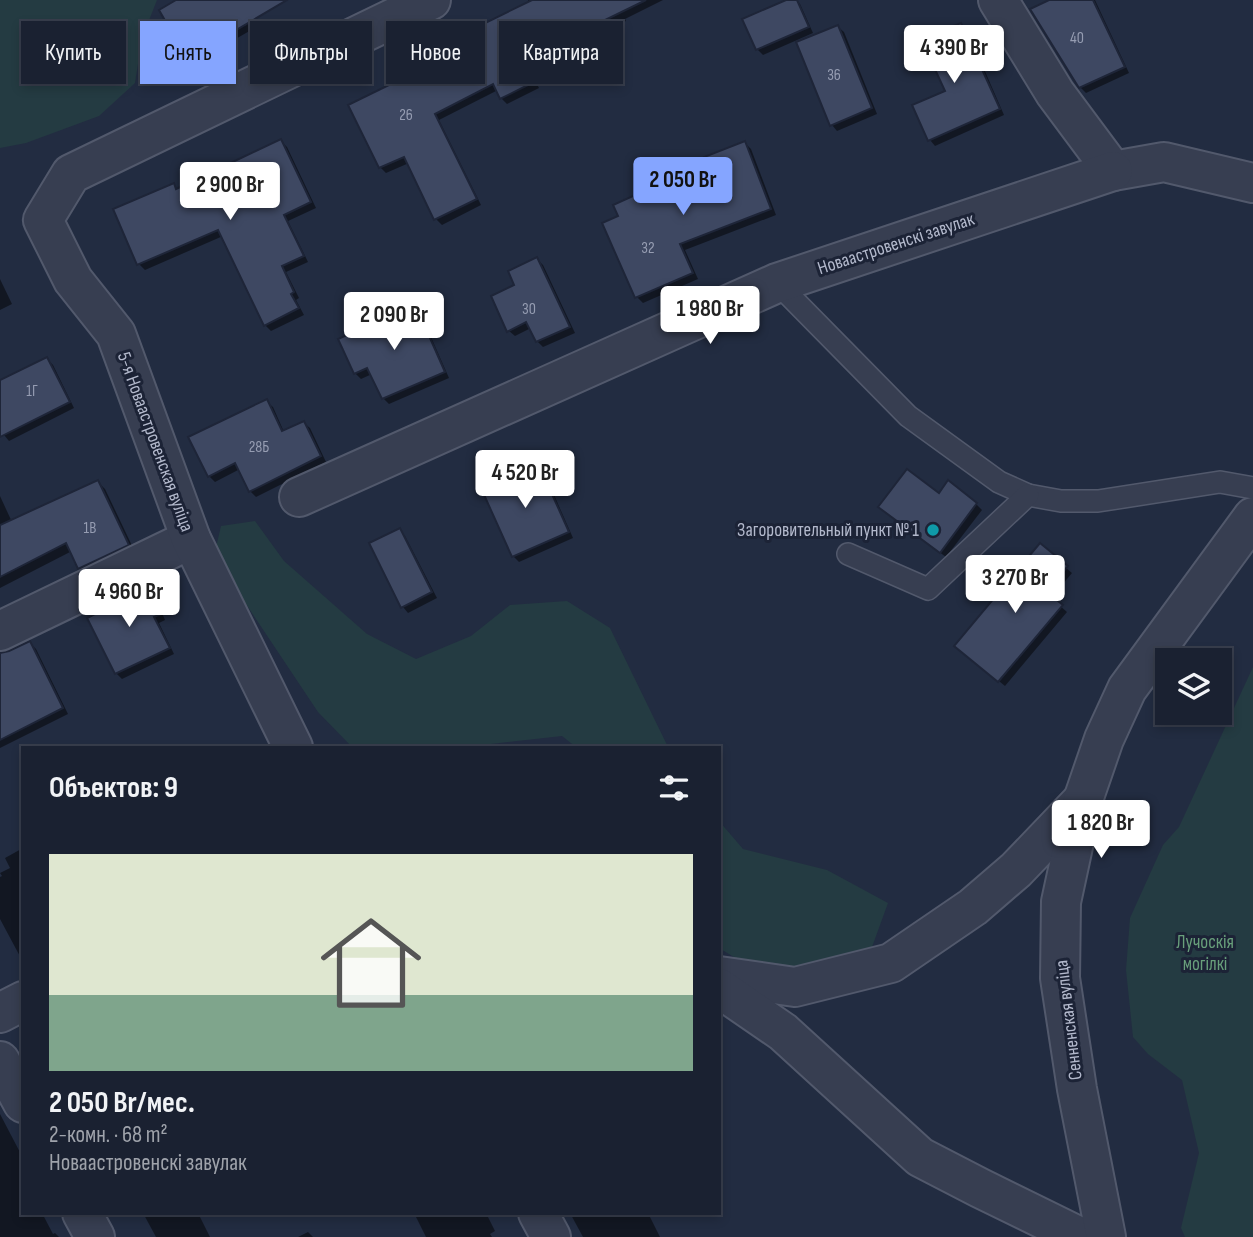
<!DOCTYPE html>
<html lang="ru">
<head>
<meta charset="utf-8">
<style>
	body { margin:0; font-family:"Sofia Sans Condensed",sans-serif; background:#232939; color:#f1f3f6; height:100vh; display:flex; flex-direction:column; font-size:26px; white-space:nowrap }
	* { box-sizing:border-box; margin:0 }
	p { font-size:23px; color:#9fa3ab }
	.icon { flex:none; width:38px; height:38px; fill:none; stroke:currentColor; stroke-width:2; stroke-linecap:round; stroke-linejoin:round }
	.map { position:relative; flex:1; overflow:hidden }
	.details { position:absolute; left:21px; top:746px; width:700px; height:469px; display:flex; flex-direction:column; background:#1a2131; border-radius:0px; box-shadow:0 4px 10px #0003,0 0 0 2px #383e4d }
	.details>* { flex:none }
	.hud { position:absolute; left:21px; top:21px; width:700px; height:63px; display:flex; gap:14px }
	.tools { position:absolute; left:1155px; top:648px; display:grid; gap:14px }
	.tools a { display:grid; place-items:center; width:77px; height:77px; border-radius:0px; background:#1a2131; box-shadow:0 4px 10px #0003,0 0 0 2px #383e4d; font-size:35px }
	.price { position:absolute; translate:-50% -60px; padding:0 16px; border-radius:7px; background:#fff; color:#222; font-size:23px; line-height:46px; filter:drop-shadow(0 2px 4px #0008) }
	.price::after { content:''; position:absolute; left:50%; top:42px; width:21px; height:16px; margin-left:-10px; background:inherit; clip-path:polygon(0 0,100% 0,50% 100%) }
	.price.current { background:#85a5ff; color:#111 }
	ul { padding:0; list-style:none }
	li { display:grid; align-content:center; gap:14px; height:371px; padding:0 28px }
	li span { display:grid; place-items:center; height:217px; border-radius:0px; color:#555 }
	li>.icon { margin-inline-start:auto }
	span .icon { width:126px; height:126px; fill:#fffc; stroke-width:1 }
	li b { font-size:30px }
	h2 { display:flex; justify-content:space-between; align-items:center; height:84px; padding:0 28px; font-size:30px }
	.pill { padding:0 24px; border-radius:0px; background:#1a2131; box-shadow:0 4px 10px #0003,0 0 0 2px #383e4d; font-size:24px; line-height:63px }
	.pill.current { background:#85a5ff; color:#111 }
	.map>svg:first-child { display:block }
</style>
</head>
<body>
<div class="map">
<svg width="1253" height="1237" viewBox="0 0 1253 1237">
	<rect width="100%" height="100%" fill="#222c41"/>
	<!-- green -->
	<g fill="#243b42">
		<polygon points="0,0 157,0 142,38 135,83 99,116 26,143 0,148"/>
		<polygon points="255,521 284,561 367,634 416,659 471,636 510,605 567,601 610,628 668,747 576,747 562,736 491,744 472,747 352,747 318,712 214,556 221,526"/>
		<polygon points="1253,667 1253,1237 1185,1237 1181,1228 1199,1153 1182,1080 1148,1054 1133,1037 1126,970 1130,918 1163,845 1179,827"/>
		<polygon points="719,821 743,849 827,870 888,903 872,947 833,966 749,966 719,948"/>
	</g>
	<!-- shadow -->
	<g fill="#0007">
		<polygon points="179,0 242,0 258,26 194,63 189,58"/>
		<polygon points="528,0 663,0 625,19 626,21 528,67 539,88 507,104 501,98 498,90 439,120 481,205 442,225 436,219 409,163 386,173 380,167 443,60 529,3"/>
		<polygon points="791,0 796,0 800,4 813,33 763,55 757,49 745,20"/>
		<polygon points="1053,0 1095,0 1129,73 1086,93 1080,87"/>
		<polygon points="961,25 967,30 1004,115 935,146 930,140 947,92"/>
		<polygon points="838,27 844,32 877,114 837,131 832,125"/>
		<polygon points="281,141 287,147 316,208 288,221 308,262 286,272 299,298 296,300 304,315 271,331 265,325 223,236 145,270 139,264 173,185 178,190"/>
		<polygon points="745,143 751,149 776,215 685,250 698,279 643,303 637,297 605,224"/>
		<polygon points="537,259 543,265 575,333 543,347 537,341 531,328 515,336 509,331"/>
		<polygon points="0,279 12,304 0,310"/>
		<polygon points="415,307 420,312 449,378 389,404 383,398 372,374 361,379 355,373"/>
		<polygon points="47,359 53,365 74,408 9,441 4,435 0,428 0,382"/>
		<polygon points="267,402 273,407 284,432 304,423 310,428 326,462 256,497 250,491 240,469 215,482 209,476"/>
		<polygon points="537,465 543,470 573,538 519,562 513,556"/>
		<polygon points="98,482 105,489 135,552 87,575 80,568 72,551 0,588 0,496 12,522"/>
		<polygon points="939,496 976,504 982,510 946,557 886,513"/>
		<polygon points="399,530 405,536 437,598 408,613 403,607"/>
		<polygon points="1066,568 1072,573 1051,598 1067,612 1005,686 962,651"/>
		<polygon points="147,586 153,592 165,620 159,623 174,654 122,679 116,673 90,619"/>
		<polygon points="30,643 36,649 68,714 0,748 0,654 10,652"/>
		<polygon points="23,848 23,962 0,919 0,877 2,876 0,873 10,868 5,858"/>
		<polygon points="0,1114 23,1158 23,1213 42,1213 53,1234 55,1233 59,1237 0,1237"/>
		<polygon points="143,1213 198,1213 210,1237 156,1237"/>
		<polygon points="414,1213 486,1213 495,1231 490,1234 492,1237 426,1237"/>
		<polygon points="570,1213 648,1213 660,1237 583,1237"/>
		<polygon points="308,1232 313,1237 298,1237"/>
	</g>
	<!-- building -->
	<g fill="#3e4862" stroke="#1e2538" stroke-width="2">
		<polygon points="176,0 287,0 187,59 159,10"/>
		<polygon points="532,0 646,0 558,43 559,45 524,61 534,82 500,99 493,84 435,114 477,199 434,220 404,157 379,168 348,105 440,60 434,48"/>
		<polygon points="786,0 797,0 809,27 756,50 742,19"/>
		<polygon points="1049,0 1093,0 1125,67 1079,88 1030,9"/>
		<polygon points="961,23 1000,109 928,141 912,105 945,91 921,39"/>
		<polygon points="838,25 872,108 830,126 796,42"/>
		<polygon points="281,139 311,202 284,215 304,256 282,266 294,292 291,294 299,308 264,326 218,230 137,265 113,209 174,183 176,189"/>
		<polygon points="745,141 771,209 680,244 693,273 635,298 602,223 618,216 613,205 706,163 704,157"/>
		<polygon points="537,257 570,327 536,342 526,322 507,332 491,296 514,285 508,271"/>
		<polygon points="415,304 445,372 382,399 367,368 354,374 338,339"/>
		<polygon points="47,357 70,402 0,437 0,380"/>
		<polygon points="267,399 282,431 304,421 321,456 249,492 235,463 208,477 188,437"/>
		<polygon points="538,463 569,532 512,557 481,488"/>
		<polygon points="907,469 939,493 948,480 977,503 940,553 878,507"/>
		<polygon points="98,480 129,545 78,569 66,543 0,577 0,525"/>
		<polygon points="400,528 432,592 401,608 369,543"/>
		<polygon points="1040,543 1068,566 1047,592 1063,605 998,682 954,646"/>
		<polygon points="147,584 161,614 154,617 170,648 115,674 87,618 99,612 97,608"/>
		<polygon points="30,641 63,708 0,740 0,653 9,651"/>
	</g>
	<g fill="none" stroke-linecap="round" stroke-linejoin="round">
		<defs>
			<g id="service">
				<polyline points="777,283 908,416 999,482 1028,495 1061,501 1098,501 1220,482 1253,488"/>
				<polyline points="848,554 928,589 1028,495"/>
			</g>
			<g id="minor">
				<polyline points="998,0 1055,93 1113,171 1164,162 1253,183"/>
				<polyline points="299,497 777,283 1113,171"/>
				<polyline points="0,631 191,539"/>
				<polyline points="293,747 191,539 116,334 73,280 43,220 71,174 431,0"/>
				<polyline points="719,976 795,987 891,963 973,907 1016,870 1083,800"/>
				<polyline points="719,988 783,1032 920,1157 980,1188 1080,1237"/>
				<polyline points="0,1013 23,1001"/>
				<polyline points="0,1061 23,1103"/>
				<polyline points="82,1213 95,1237"/>
				<polyline points="538,1213 551,1237"/>
			</g>
			<polyline id="tertiary" points="1106,1237 1077,1089 1060,978 1061,902 1083,800 1104,739 1127,689 1253,517"/>
		</defs>
		<!-- service casing -->
		<use href="#service" stroke="#52596c" stroke-width="24"/>
		<!-- minor casing -->
		<use href="#minor" stroke="#52596c" stroke-width="42"/>
		<!-- tertiary casing -->
		<use href="#tertiary" stroke="#52596c" stroke-width="42"/>
		<!-- service -->
		<use href="#service" stroke="#373e51" stroke-width="21"/>
		<!-- minor -->
		<use href="#minor" stroke="#373e51" stroke-width="38"/>
		<!-- tertiary -->
		<use href="#tertiary" stroke="#373e51" stroke-width="38"/>
	</g>
	<!-- markers -->
	<circle fill="#0f9aa8" stroke="#1c2336" stroke-width="2.5" cx="933" cy="530" r="7"/>
	<g text-anchor="middle" dominant-baseline="central" stroke-width="6" stroke-linejoin="round" paint-order="stroke">
		<!-- number labels -->
		<g font-size="16" fill="#969db2">
			<text x="1077" y="38">40</text>
			<text x="834" y="75">36</text>
			<text x="406" y="115">26</text>
			<text x="648" y="248">32</text>
			<text x="529" y="309">30</text>
			<text x="32" y="391">1Г</text>
			<text x="259" y="447">28Б</text>
			<text x="90" y="528">1В</text>
		</g>
		<!-- street labels -->
		<g font-size="19" fill="#b3b9cc" stroke="#1c2336">
			<text transform="translate(896 244) rotate(-18)">Новаастровенскі завулак</text>
			<text transform="translate(155 442) rotate(70)">5-я Новаастровенская вуліца</text>
			<text transform="translate(1069 1020) rotate(-97)">Сенненская вуліца</text>
		</g>
		<!-- poi labels -->
		<g font-size="19" fill="#b3b9cc" stroke="#1c2336" text-anchor="end">
			<text x="919" y="530">Загоровительный пункт № 1</text>
		</g>
		<!-- park labels -->
		<g font-size="19" fill="#689f7b" stroke="#1c2336">
			<text x="1205" y="942">Лучоскія<tspan x="1205" dy="22">могілкі</tspan></text>
		</g>
	</g>
</svg>
<div class="tools">
<a><svg class="icon" aria-label="layers" viewBox="0 0 24 24"><path d="M12 4l9 5-9 5-9-5zM3 14l9 5 9-5"/></svg></a>
</div>
<b class="price" style="left:954px;top:85px">4 390 Br</b>
<b class="price current" style="left:683px;top:217px">2 050 Br</b>
<b class="price" style="left:230px;top:222px">2 900 Br</b>
<b class="price" style="left:710px;top:346px">1 980 Br</b>
<b class="price" style="left:394px;top:352px">2 090 Br</b>
<b class="price" style="left:525px;top:510px">4 520 Br</b>
<b class="price" style="left:1015px;top:615px">3 270 Br</b>
<b class="price" style="left:129px;top:629px">4 960 Br</b>
<b class="price" style="left:1101px;top:860px">1 820 Br</b>
<div class="hud">
<a class="pill">Купить</a>
<a class="pill current">Снять</a>
<a class="pill">Фильтры</a>
<a class="pill">Новое</a>
<a class="pill">Квартира</a>
</div>
<section class="details">
<h2>Объектов: 9<svg class="icon" aria-label="filters" viewBox="0 0 24 24"><path d="M4 7h16M4 17h16"/><circle cx="9" cy="7" r="2"/><circle cx="15" cy="17" r="2"/></svg></h2>
<ul>
<li><span style="background:linear-gradient(#dfe7d0 65%,#7fa58c 0)"><svg class="icon" aria-label="home" viewBox="0 0 24 24"><path d="M3 11l9-7 9 7M6 9v11h12V9"/></svg></span><div><b>2 050 Br/мес.</b><p>2-комн. · 68 m²</p><p>Новаастровенскі завулак</p></div></li>
</ul>
</section>
</div>
</body>
</html>
